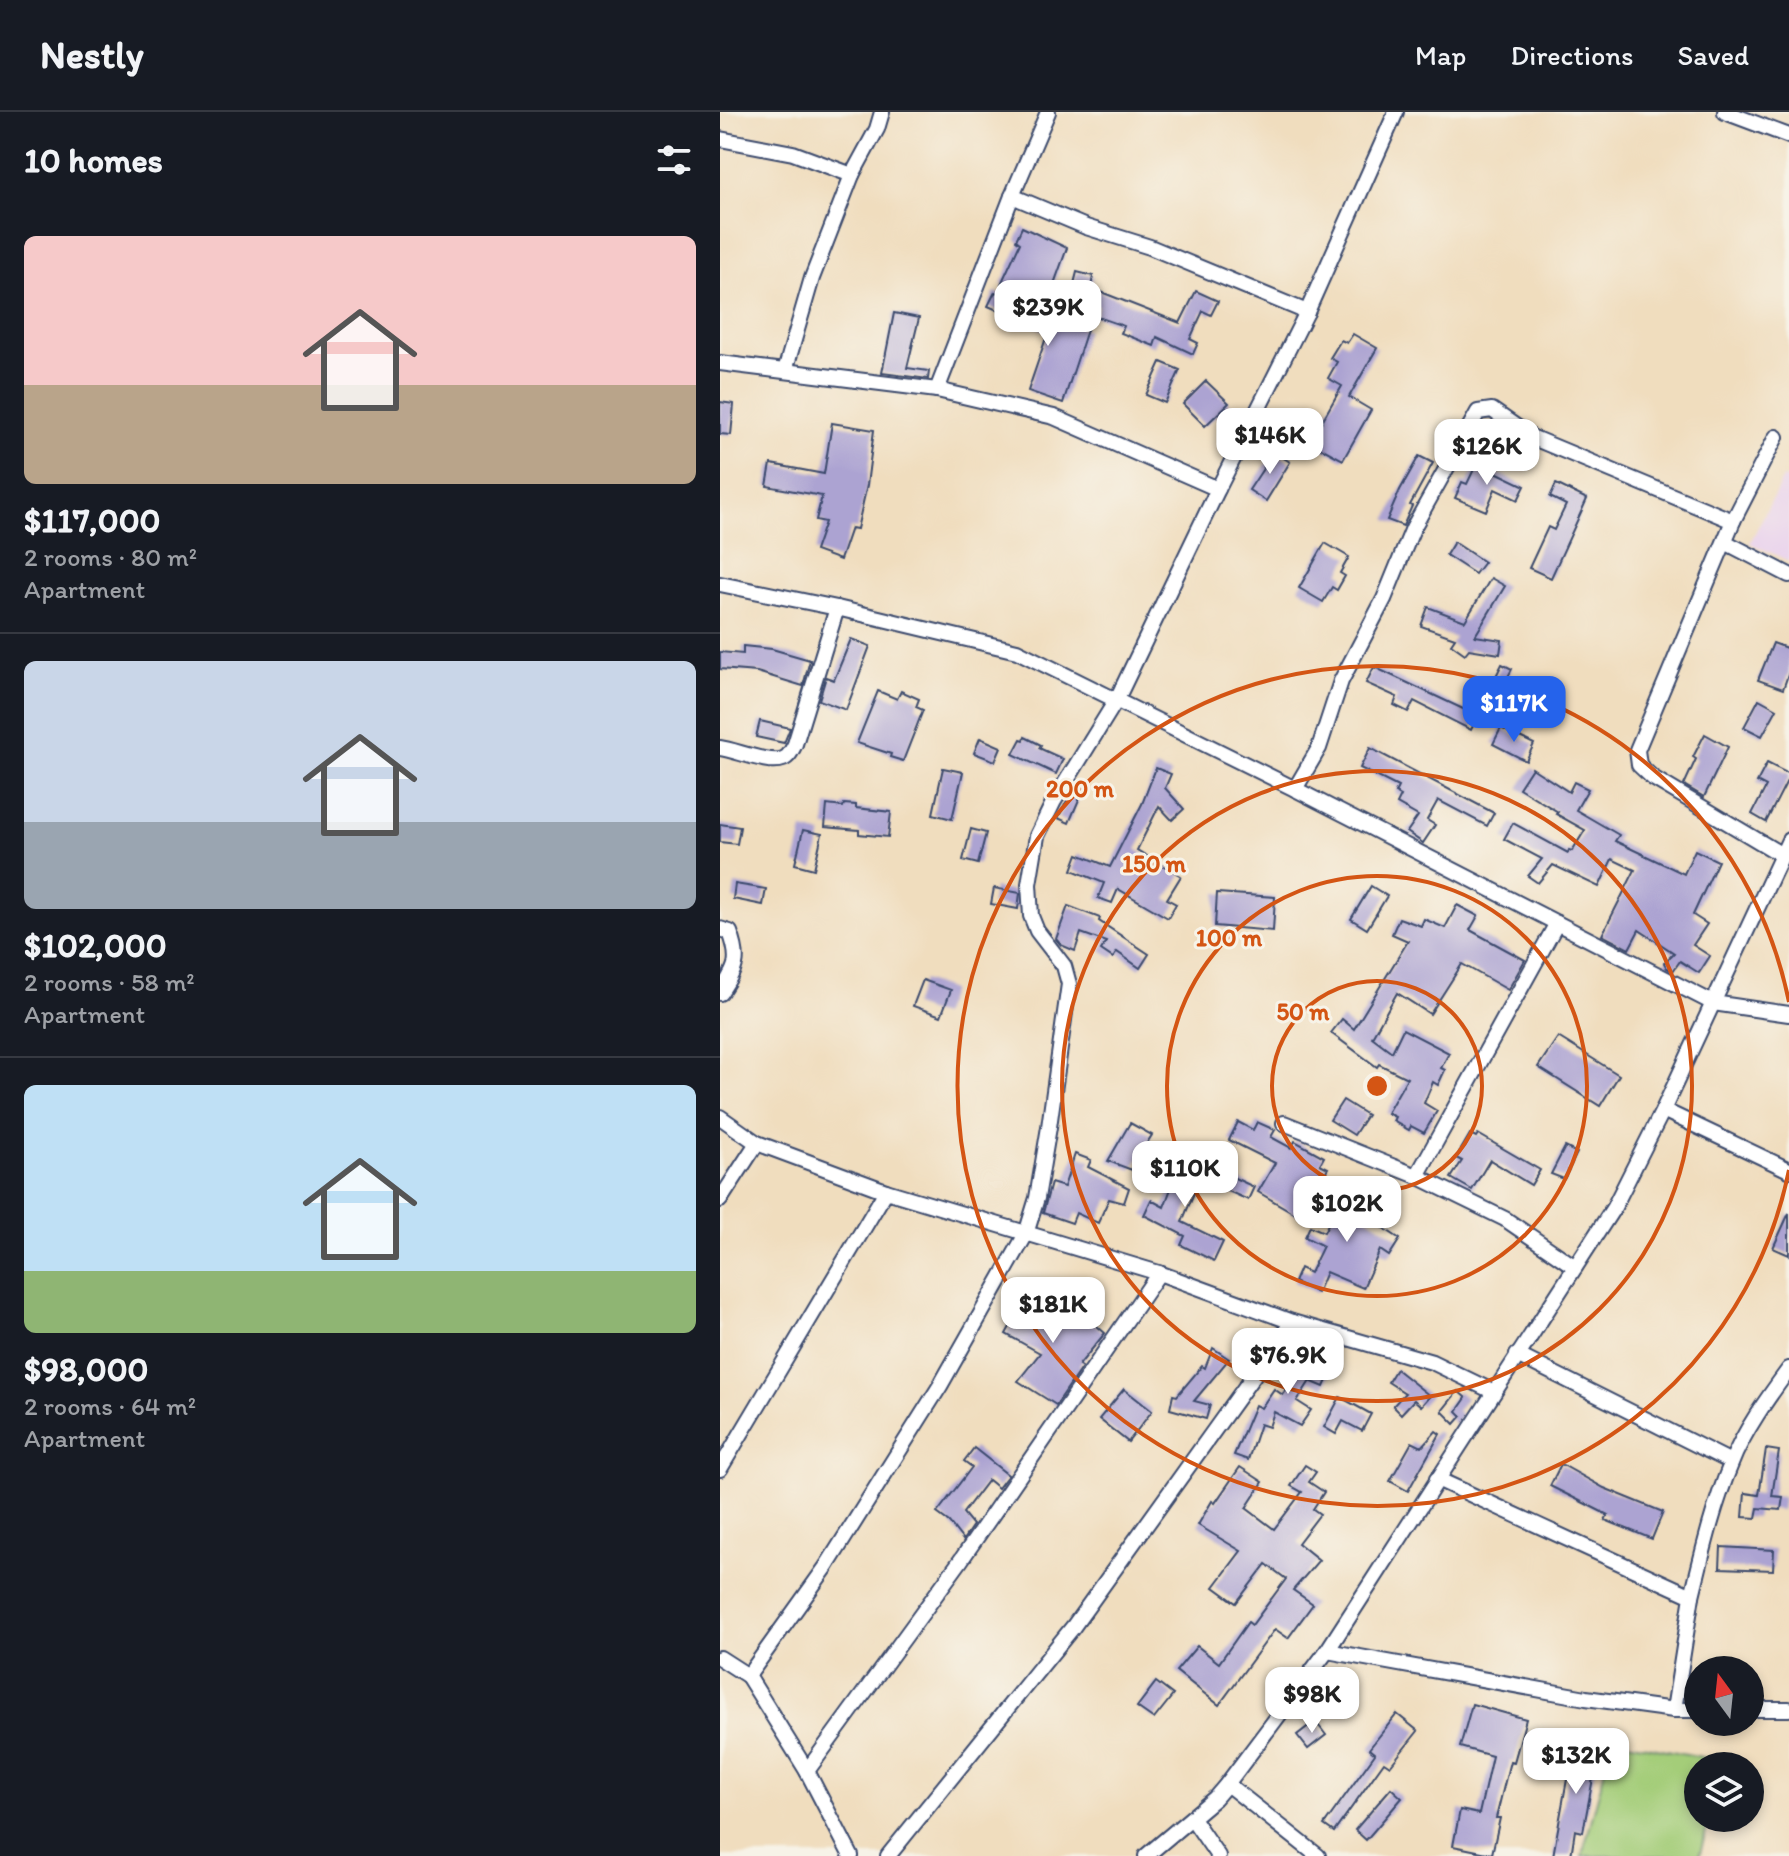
<!DOCTYPE html>
<html lang="en">
<head>
<meta charset="utf-8">
<style>
	body { margin:0; font-family:Itim,sans-serif; background:#20242c; color:#f1f3f6; height:100vh; display:flex; flex-direction:column; font-size:30px; white-space:nowrap }
	* { box-sizing:border-box; margin:0 }
	p { font-size:26px; color:#9ea1a6 }
	.icon { flex:none; width:44px; height:44px; fill:none; stroke:currentColor; stroke-width:2; stroke-linecap:round; stroke-linejoin:round }
	.map { position:relative; flex:1; overflow:hidden }
	.drawer { display:flex; flex-direction:column; background:#171b24; width:720px }
	.drawer>* { flex:none }
	.needle { width:52px; rotate:345deg }
	.controls { position:absolute; left:964px; top:1544px; display:grid; gap:16px }
	.controls a { display:grid; place-items:center; width:80px; height:80px; border-radius:50%; background:#171b24; box-shadow:0 4px 12px #0003; font-size:40px }
	.price { position:absolute; translate:-50% -68px; padding:0 18px; border-radius:16px; background:#fff; color:#222; font-size:26px; line-height:52px; filter:drop-shadow(0 2px 4px #0008) }
	.price::after { content:''; position:absolute; left:50%; top:48px; width:24px; height:18px; margin-left:-12px; background:inherit; clip-path:polygon(0 0,100% 0,50% 100%) }
	.price.on { background:#2563eb; color:#fff }
	ul { padding:0; list-style:none }
	li { display:grid; align-content:center; gap:16px; height:424px; padding:0 24px }
	li+li { border-top:2px solid #363941 }
	li span { display:grid; place-items:center; height:248px; border-radius:12px; color:#555 }
	li>.icon { margin-inline-start:auto }
	span .icon { width:144px; height:144px; fill:#fffc; stroke-width:1 }
	li b { font-size:34px }
	h2 { display:flex; justify-content:space-between; align-items:center; height:96px; padding:0 24px; font-size:34px }
	header { display:flex; align-items:center; gap:48px; box-sizing:border-box; height:112px; padding:0 40px; background:#171b24; border-bottom:2px solid #363941 }
	header strong { font-size:38px }
	nav { display:flex; gap:44px; margin-inline-start:auto; font-size:28px }
	main { display:flex; flex:1; min-height:0 }
	.map>svg:first-child { display:block }
</style>
</head>
<body>
<header>
<strong>Nestly</strong>
<nav><a>Map</a><a>Directions</a><a>Saved</a></nav>
</header>
<main>
<section class="drawer">
<h2>10 homes<svg class="icon" aria-label="filters" viewBox="0 0 24 24"><path d="M4 7h16M4 17h16"/><circle cx="9" cy="7" r="2"/><circle cx="15" cy="17" r="2"/></svg></h2>
<ul>
<li><span style="background:linear-gradient(#f6c9c9 60%,#b9a48a 0)"><svg class="icon" aria-label="home" viewBox="0 0 24 24"><path d="M3 11l9-7 9 7M6 9v11h12V9"/></svg></span><div><b>$117,000</b><p>2 rooms · 80 m²</p><p>Apartment</p></div></li>
<li><span style="background:linear-gradient(#c9d6e8 65%,#9aa5b1 0)"><svg class="icon" aria-label="home" viewBox="0 0 24 24"><path d="M3 11l9-7 9 7M6 9v11h12V9"/></svg></span><div><b>$102,000</b><p>2 rooms · 58 m²</p><p>Apartment</p></div></li>
<li><span style="background:linear-gradient(#bfe0f5 75%,#8fb573 0)"><svg class="icon" aria-label="home" viewBox="0 0 24 24"><path d="M3 11l9-7 9 7M6 9v11h12V9"/></svg></span><div><b>$98,000</b><p>2 rooms · 64 m²</p><p>Apartment</p></div></li>
</ul>
</section>
<div class="map">
<svg width="1069" height="1744" viewBox="0 0 1069 1744">
	<rect width="100%" height="100%" fill="#f7f3e8"/>
	<filter id="ink" filterUnits="userSpaceOnUse"><feTurbulence type="fractalNoise" baseFrequency=".0125" numOctaves="2"/><feDisplacementMap in="SourceGraphic" scale="16" xChannelSelector="R" yChannelSelector="G"/><feConvolveMatrix kernelMatrix="1 2 1 2 8 2 1 2 1" color-interpolation-filters="sRGB"/></filter>
	<filter id="wash" filterUnits="userSpaceOnUse"><feTurbulence type="fractalNoise" baseFrequency=".006" numOctaves="4" result="noise"/><feDisplacementMap in="SourceGraphic" scale="32" xChannelSelector="R" yChannelSelector="G"/><feGaussianBlur stdDeviation="1.8" result="paint"/><feColorMatrix in="noise" values="0 0 0 0 0 0 0 0 0 0 0 0 0 0 0 0 0 1.4 0 .05"/><feComposite in="paint" operator="in"/></filter>
	<g filter="url(#wash)">
		<rect width="100%" height="100%" fill="#f0ddbe"/>
		<!-- built -->
		<polygon fill="#e9d2ed" points="1063,366 1069,368 1069,449 1030,431"/>
		<!-- green -->
		<polygon fill="#a4cd79" stroke="#607e6c" stroke-width="2" points="893,1627 1006,1650 1005,1654 978,1654 978,1706 990,1706 979,1744 862,1744"/>
		<g id="blocks">
			<!-- building -->
			<g fill="#aca3d2">
				<polygon points="302,115 347,136 330,183 281,172 300,131 296,128"/>
				<polygon points="357,160 373,164 371,176 460,211 476,179 498,189 491,203 483,199 470,227 478,231 473,242 437,225 434,234 401,221 404,214 375,204 378,194 350,188"/>
				<polygon points="275,180 327,202 326,204 367,218 343,291 308,279 328,220 268,194"/>
				<polygon points="174,201 199,206 187,256 209,259 208,267 162,261"/>
				<polygon points="633,222 657,236 629,285 651,298 623,348 590,330 622,274 608,266 617,250 610,246 621,228 627,231"/>
				<polygon points="441,250 460,258 445,291 426,283"/>
				<polygon points="486,269 509,291 485,314 463,292"/>
				<polygon points="0,290 14,292 11,323 0,322"/>
				<polygon points="112,311 154,318 147,373 137,417 131,416 120,448 95,439 105,410 96,408 102,384 47,374 51,352 104,362"/>
				<polygon points="554,340 570,350 546,389 529,378"/>
				<polygon points="699,344 713,351 690,393 692,394 683,414 667,408 680,378"/>
				<polygon points="757,351 805,374 798,388 775,377 766,399 735,386 742,370 747,372"/>
				<polygon points="836,372 867,387 831,466 809,456 828,415 834,418 846,393 830,385"/>
				<polygon points="734,430 764,450 755,462 726,443"/>
				<polygon points="605,431 629,445 620,461 625,464 617,478 612,475 603,490 579,476"/>
				<polygon points="771,466 785,474 755,524 782,528 780,542 749,537 745,542 731,532 735,526 701,514 708,495 745,509"/>
				<polygon points="131,527 150,534 126,598 99,588 106,565 114,568"/>
				<polygon points="1053,531 1069,537 1069,560 1063,577 1038,568"/>
				<polygon points="23,534 52,537 90,548 83,574 37,560 0,557 0,540 23,542"/>
				<polygon points="782,552 792,557 779,583 769,578"/>
				<polygon points="654,555 758,604 751,618 694,589 688,600 674,593 677,585 646,571"/>
				<polygon points="158,579 177,587 181,579 199,587 196,595 203,598 183,649 170,645 171,642 137,631"/>
				<polygon points="1039,587 1057,597 1042,624 1024,615"/>
				<polygon points="40,609 70,616 64,631 36,625"/>
				<polygon points="781,616 814,632 806,649 773,632"/>
				<polygon points="985,622 1008,635 984,685 964,673 976,647 973,645"/>
				<polygon points="305,625 321,633 319,636 343,647 336,662 293,642 301,627 304,628"/>
				<polygon points="260,626 281,635 275,649 254,641"/>
				<polygon points="650,636 774,701 767,714 718,688 707,708 715,713 703,731 687,720 698,704 677,692 681,684 675,681 678,675 640,656"/>
				<polygon points="1047,651 1069,662 1069,665 1046,710 1032,702 1046,675 1037,670"/>
				<polygon points="223,656 243,660 232,707 213,702"/>
				<polygon points="436,656 451,662 445,676 464,697 452,708 439,694 417,738 461,764 447,787 456,792 448,806 398,777 392,791 378,786 384,771 352,758 358,742 390,755 422,692"/>
				<polygon points="812,656 849,680 854,670 868,677 856,698 899,723 895,729 964,762 975,738 998,749 973,803 987,812 973,833 990,844 979,861 960,849 953,859 947,856 944,851 954,841 919,818 909,837 882,823 915,758 892,747 879,775 833,753 818,771 808,764 822,747 784,727 793,711 848,741 849,738 852,739 865,718 836,702 838,700 799,676"/>
				<polygon points="352,679 361,683 349,711 338,706"/>
				<polygon points="124,692 136,693 136,696 171,700 168,725 139,722 139,718 105,715 107,693 123,695"/>
				<polygon points="0,712 20,715 17,732 0,730"/>
				<polygon points="251,717 266,721 258,752 243,748"/>
				<polygon points="83,718 102,722 94,757 75,752"/>
				<polygon points="15,772 46,777 43,793 13,787"/>
				<polygon points="651,774 667,784 647,817 631,807"/>
				<polygon points="274,776 300,781 298,797 271,792"/>
				<polygon points="497,781 555,785 553,819 495,814"/>
				<polygon points="737,793 758,804 750,818 805,848 788,878 742,852 710,902 677,881 652,925 672,940 683,917 729,941 721,956 725,958 718,973 713,970 704,991 717,999 704,1021 691,1014 689,1018 673,1009 675,1005 667,1001 687,966 659,952 657,955 611,921 622,907 634,917 688,829 672,822 679,806 701,814 704,807 725,816"/>
				<polygon points="348,794 380,806 379,809 429,842 420,856 397,840 393,846 381,838 386,830 361,821 355,839 341,833 336,827"/>
				<polygon points="203,868 231,878 221,904 193,894"/>
				<polygon points="838,925 899,963 880,994 818,955"/>
				<polygon points="623,988 647,1003 634,1023 610,1008"/>
				<polygon points="518,1010 533,1018 537,1010 555,1018 551,1025 571,1036 575,1029 604,1045 600,1052 608,1056 579,1104 538,1080 555,1051 509,1028"/>
				<polygon points="410,1011 432,1023 425,1034 432,1037 424,1051 418,1047 412,1058 388,1049"/>
				<polygon points="750,1022 756,1025 758,1022 820,1058 811,1073 770,1048 752,1078 731,1066 742,1049 736,1046"/>
				<polygon points="845,1035 857,1041 844,1067 831,1062"/>
				<polygon points="355,1042 371,1048 368,1055 409,1076 404,1091 389,1087 378,1111 356,1101 352,1111 323,1101 331,1071 344,1075"/>
				<polygon points="465,1043 487,1053 483,1068 480,1066 462,1110 503,1130 494,1149 461,1133 465,1124 424,1103 431,1088 444,1095 452,1074 447,1072 454,1055 459,1057"/>
				<polygon points="495,1057 534,1075 528,1088 488,1070"/>
				<polygon points="633,1065 645,1072 633,1096 680,1127 669,1144 660,1138 643,1176 606,1160 597,1181 574,1170 580,1156 590,1161 603,1134 585,1125 590,1114 604,1120"/>
				<polygon points="1069,1101 1069,1143 1053,1136"/>
				<polygon points="310,1179 348,1201 354,1194 385,1221 359,1253 362,1255 336,1293 298,1269 320,1241 286,1222"/>
				<polygon points="578,1232 616,1248 604,1275 590,1269 577,1289 591,1298 580,1314 554,1300 549,1315 540,1312 528,1348 514,1343 535,1293 541,1296 554,1277 563,1283 576,1263 566,1258"/>
				<polygon points="493,1236 509,1247 474,1289 490,1293 486,1307 450,1297 453,1283 457,1284 482,1254 485,1256"/>
				<polygon points="676,1257 710,1284 701,1294 694,1288 681,1302 673,1294 685,1281 668,1270"/>
				<polygon points="404,1277 432,1299 408,1330 379,1307"/>
				<polygon points="738,1279 746,1286 737,1299 742,1304 735,1312 722,1299"/>
				<polygon points="620,1285 651,1302 642,1319 623,1309 616,1322 604,1315"/>
				<polygon points="716,1319 720,1322 688,1379 670,1369 692,1330 702,1335"/>
				<polygon points="254,1336 288,1363 278,1376 268,1368 243,1401 253,1413 243,1428 229,1410 217,1401 252,1355 244,1349"/>
				<polygon points="1046,1337 1059,1339 1052,1384 1063,1385 1061,1398 1038,1396 1036,1406 1023,1405 1025,1381 1039,1383"/>
				<polygon points="841,1352 884,1376 943,1400 932,1427 885,1408 888,1403 830,1374"/>
				<polygon points="585,1353 596,1360 589,1370 604,1380 593,1397 600,1402 578,1431 599,1448 573,1478 593,1492 568,1526 555,1517 499,1593 456,1559 477,1534 499,1551 528,1510 532,1513 566,1467 546,1452 516,1491 494,1475 521,1439 478,1413 492,1389 495,1391 520,1355 543,1370 526,1396 554,1417 582,1380 571,1374"/>
				<polygon points="1001,1435 1054,1438 1053,1458 1000,1456"/>
				<polygon points="436,1570 453,1583 434,1607 417,1595"/>
				<polygon points="752,1592 806,1607 794,1650 790,1649 776,1706 780,1706 772,1742 733,1734 740,1698 759,1702 772,1644 740,1635"/>
				<polygon points="677,1602 698,1619 670,1654 664,1650 614,1720 604,1713 655,1642 649,1637"/>
				<polygon points="595,1609 606,1623 588,1637 577,1623"/>
				<polygon points="854,1629 879,1634 863,1720 855,1718 851,1744 833,1744"/>
				<polygon points="671,1676 682,1686 646,1728 635,1718"/>
			</g>
		</g>
	</g>
	<g filter="url(#ink)">
		<use href="#blocks" fill-opacity="0" stroke="#3b496c" stroke-width="2"/>
		<g fill="none" stroke-linecap="round" stroke-linejoin="round">
			<defs>
				<g id="minor">
					<polyline points="1005,0 1069,24"/>
					<polyline points="0,27 73,41 132,63"/>
					<polyline points="292,84 366,115 430,135 587,200"/>
					<polyline points="0,251 217,278 334,305 498,377 397,587 334,689 317,724 309,772 311,804 317,819 344,854 349,872 329,1015 317,1086 306,1122 220,1274 106,1455 28,1564 0,1546"/>
					<polyline points="65,259 92,166 132,63 157,17 162,0"/>
					<polyline points="217,278 292,84 328,0"/>
					<polyline points="1056,325 1013,409 917,638 919,653 933,666 1062,743"/>
					<polyline points="498,377 587,200 676,0"/>
					<polyline points="1005,430 1069,463"/>
					<polyline points="0,472 117,496 297,539 575,677 993,891 1069,902"/>
					<path d="M 0,636 C 16,638 49,653 63,647 C 69,645 72,638 75,632 L 117,496"/>
					<polyline points="575,677 599,636 621,569 664,487 693,416 758,300 772,298 811,325 1013,409"/>
					<path d="M 0,817 L 10,820 C 21,849 16,856 0,881"/>
					<polyline points="943,998 1069,1058"/>
					<polyline points="0,1005 37,1031 166,1079"/>
					<polyline points="564,1011 697,1064 785,1107 855,1155"/>
					<polyline points="697,1064 837,811"/>
					<polyline points="0,1088 37,1031"/>
					<polyline points="797,1243 1011,1350"/>
					<polyline points="0,1357 166,1079 439,1161 572,1210 712,1250 774,1280"/>
					<polyline points="717,1367 972,1484 954,1598"/>
					<path d="M 972,1484 C 983,1439 993,1395 1011,1352 C 1023,1320 1049,1284 1069,1257"/>
					<polyline points="607,1539 866,1586 954,1598 978,1598"/>
					<polyline points="28,1564 87,1659 131,1744"/>
					<polyline points="1030,1597 1069,1597"/>
					<polyline points="87,1659 241,1448 439,1161"/>
					<polyline points="507,1672 598,1744"/>
					<polyline points="472,1706 498,1744"/>
					<polyline points="168,1744 353,1515 572,1210"/>
					<polyline points="426,1744 495,1686 507,1672 607,1539 894,1095 943,998 1069,728"/>
				</g>
			</defs>
			<!-- minor casing -->
			<use href="#minor" stroke="#3b496c" stroke-width="18"/>
			<!-- minor -->
			<use href="#minor" stroke="#fff" stroke-width="14"/>
		</g>
	</g>
	<!-- distance rings -->
	<g fill="none" stroke="#d45514" stroke-width="4">
		<circle cx="657" cy="974" r="105"/>
		<circle cx="657" cy="974" r="210"/>
		<circle cx="657" cy="974" r="315"/>
		<path d="M1069 1058A420 420 0 1 1 1069 890"/>
	</g>
	<circle cx="657" cy="974" r="12" fill="#d45514" stroke="#f7f3e8" stroke-width="4"/>
	<g font-size="24" text-anchor="middle" font-weight="bold" fill="#d45514" stroke="#f7f3e8" stroke-width="6" stroke-linejoin="round" paint-order="stroke">
		<text x="360" y="685">200 m</text>
		<text x="434" y="760">150 m</text>
		<text x="509" y="834">100 m</text>
		<text x="583" y="908">50 m</text>
	</g>
</svg>
<div class="controls">
<a><svg class="needle" viewBox="-14 -14 28 28"><path d="M0-13l5 13h-10z" fill="#e53935"/><path d="M0 13l5-13h-10z" fill="#9ea1a6"/></svg></a>
<a><svg class="icon" aria-label="layers" viewBox="0 0 24 24"><path d="M12 4l9 5-9 5-9-5zM3 14l9 5 9-5"/></svg></a>
</div>
<b class="price" style="left:328px;top:236px">$239K</b>
<b class="price" style="left:550px;top:364px">$146K</b>
<b class="price" style="left:767px;top:375px">$126K</b>
<b class="price on" style="left:794px;top:632px">$117K</b>
<b class="price" style="left:465px;top:1097px">$110K</b>
<b class="price" style="left:627px;top:1132px">$102K</b>
<b class="price" style="left:333px;top:1233px">$181K</b>
<b class="price" style="left:568px;top:1284px">$76.9K</b>
<b class="price" style="left:592px;top:1623px">$98K</b>
<b class="price" style="left:856px;top:1684px">$132K</b>
</div>
</main>
</body>
</html>
